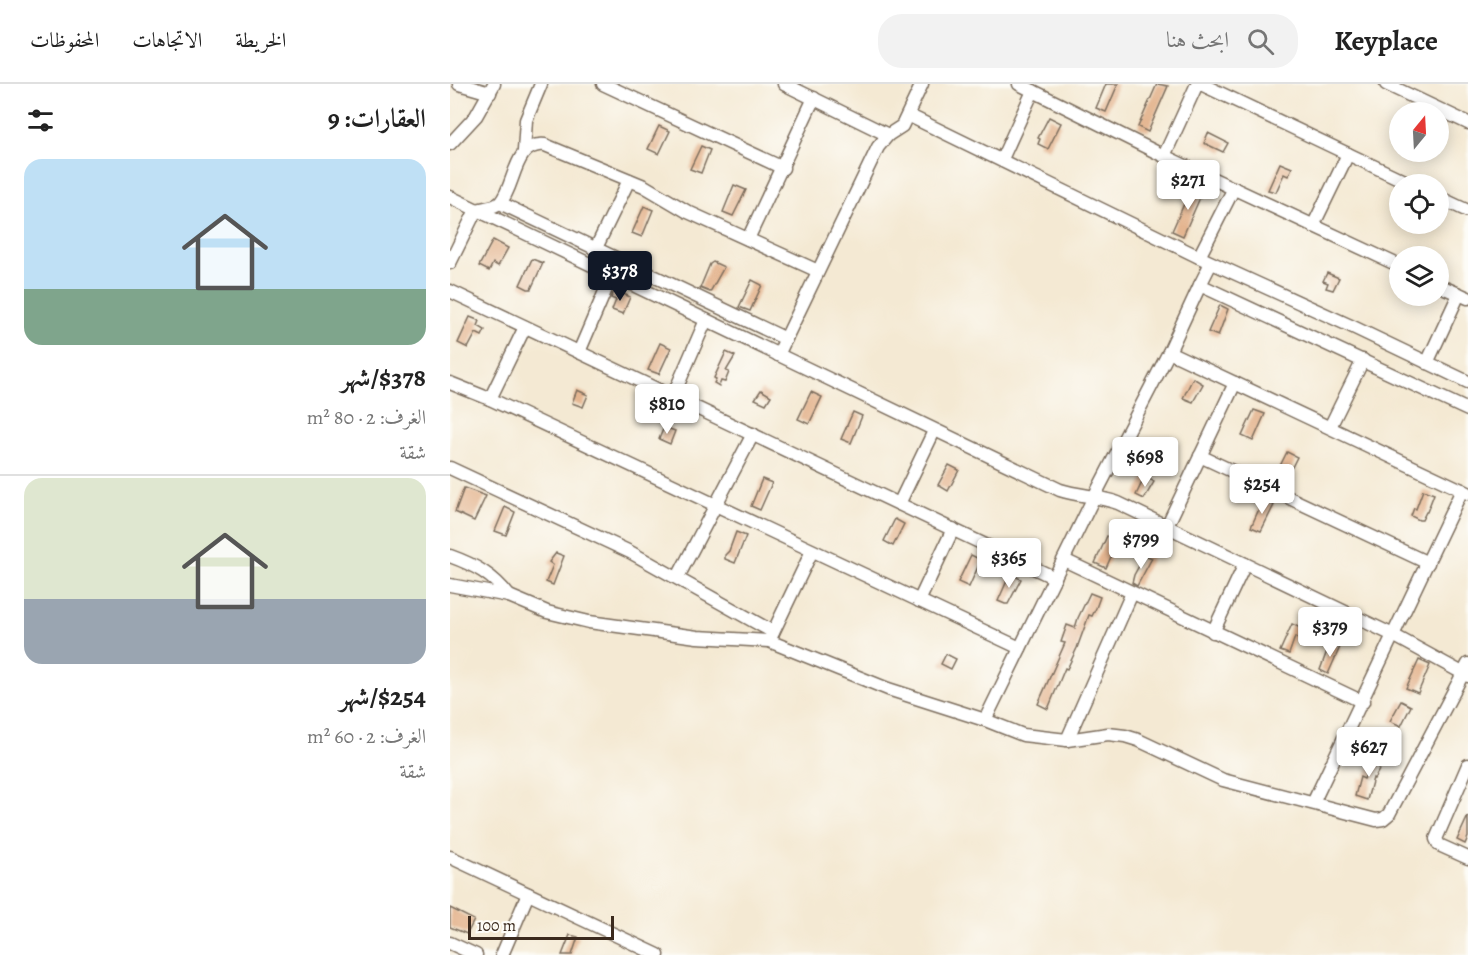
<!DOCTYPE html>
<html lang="ar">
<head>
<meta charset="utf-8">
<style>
	body { margin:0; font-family:Alegreya,Amiri,serif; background:#f2f2f2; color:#222; direction:rtl; height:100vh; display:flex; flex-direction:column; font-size:22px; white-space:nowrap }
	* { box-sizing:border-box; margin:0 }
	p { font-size:20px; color:#767676 }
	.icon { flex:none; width:33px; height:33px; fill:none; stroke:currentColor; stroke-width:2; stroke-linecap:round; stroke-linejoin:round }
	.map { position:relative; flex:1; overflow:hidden; direction:ltr }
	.panel { display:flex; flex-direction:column; background:#fff; width:450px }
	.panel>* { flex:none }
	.needle { width:39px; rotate:18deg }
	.buttons { position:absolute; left:939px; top:18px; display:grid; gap:12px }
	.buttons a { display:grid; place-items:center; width:60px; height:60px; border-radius:50%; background:#fff; box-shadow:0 3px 15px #0003; font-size:30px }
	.scale { position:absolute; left:18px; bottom:15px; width:146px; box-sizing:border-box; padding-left:6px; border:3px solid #3b2a1e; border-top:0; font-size:16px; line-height:21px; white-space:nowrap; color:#3b2a1e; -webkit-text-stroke:4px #fdfcf7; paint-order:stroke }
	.price { position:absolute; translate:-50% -51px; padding:0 14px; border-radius:6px; background:#fff; color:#222; font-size:20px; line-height:39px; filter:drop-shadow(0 2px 3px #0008) }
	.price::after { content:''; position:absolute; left:50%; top:36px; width:18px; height:14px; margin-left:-9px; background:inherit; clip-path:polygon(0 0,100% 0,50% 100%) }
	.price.current { background:#111827; color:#fff }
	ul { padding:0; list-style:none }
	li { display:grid; align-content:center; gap:12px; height:318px; padding:0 24px }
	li+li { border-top:2px solid #e0e0e0 }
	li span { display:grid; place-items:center; height:186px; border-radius:18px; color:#555 }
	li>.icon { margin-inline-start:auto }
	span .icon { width:108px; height:108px; fill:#fffc; stroke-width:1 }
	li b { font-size:26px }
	h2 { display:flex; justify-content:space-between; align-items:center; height:72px; padding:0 24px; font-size:26px }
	header { display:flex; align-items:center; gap:36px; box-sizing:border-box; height:84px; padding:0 30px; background:#fff; border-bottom:2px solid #e0e0e0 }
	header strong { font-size:28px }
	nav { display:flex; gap:33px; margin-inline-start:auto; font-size:21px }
	.search { width:420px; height:54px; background:#f2f2f2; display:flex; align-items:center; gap:15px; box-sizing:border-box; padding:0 21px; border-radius:24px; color:#767676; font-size:22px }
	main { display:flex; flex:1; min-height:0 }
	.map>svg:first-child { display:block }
</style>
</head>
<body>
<header>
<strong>Keyplace</strong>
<div class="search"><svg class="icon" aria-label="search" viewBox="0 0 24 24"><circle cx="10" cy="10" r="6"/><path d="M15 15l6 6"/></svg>ابحث هنا</div>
<nav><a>الخريطة</a><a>الاتجاهات</a><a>المحفوظات</a></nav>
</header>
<main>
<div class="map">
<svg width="1018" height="871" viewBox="0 0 1018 871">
	<rect width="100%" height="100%" fill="#fdfcf7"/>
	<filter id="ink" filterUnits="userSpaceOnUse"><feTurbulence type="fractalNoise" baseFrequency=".0167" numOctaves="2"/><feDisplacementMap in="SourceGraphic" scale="12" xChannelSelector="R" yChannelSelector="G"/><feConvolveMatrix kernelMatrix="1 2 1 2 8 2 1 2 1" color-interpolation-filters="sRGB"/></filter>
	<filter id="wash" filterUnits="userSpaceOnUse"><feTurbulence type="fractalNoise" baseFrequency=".008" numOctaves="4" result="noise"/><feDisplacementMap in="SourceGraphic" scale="24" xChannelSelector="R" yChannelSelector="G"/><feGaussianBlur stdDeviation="1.35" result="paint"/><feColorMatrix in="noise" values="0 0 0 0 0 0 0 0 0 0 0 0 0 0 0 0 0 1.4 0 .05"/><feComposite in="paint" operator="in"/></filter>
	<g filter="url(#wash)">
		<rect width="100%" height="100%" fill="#f4e9d3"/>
		<g id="blocks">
			<!-- building -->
			<g fill="#e4b590">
				<polygon points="656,0 668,0 656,28 646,24"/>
				<polygon points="707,0 718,2 698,48 688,43"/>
				<polygon points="599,33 611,39 598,65 588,60 590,55 588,54"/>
				<polygon points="209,42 220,47 209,70 198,65"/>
				<polygon points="758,49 778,59 773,68 754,59"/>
				<polygon points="251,62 260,66 251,89 240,85"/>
				<polygon points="830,79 842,84 838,92 834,90 826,108 818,106"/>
				<polygon points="284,101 296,106 283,132 273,128"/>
				<polygon points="742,102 753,107 733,152 722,147"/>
				<polygon points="194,122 203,126 192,153 182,149"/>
				<polygon points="43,156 58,164 48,182 43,179 39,187 29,182"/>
				<polygon points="82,175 93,179 81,205 78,205 70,201"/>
				<polygon points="263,178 274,183 260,208 250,204 260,180"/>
				<polygon points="877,189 889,194 883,206 876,204 878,199 873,197"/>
				<polygon points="302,196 312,201 300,227 289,223"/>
				<polygon points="165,206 180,213 173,230 162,226 166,216 161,214"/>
				<polygon points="770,221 778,225 768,252 758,248"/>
				<polygon points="20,233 30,237 28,242 35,246 32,252 26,249 18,264 8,259"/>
				<polygon points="210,259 221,264 209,290 198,286"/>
				<polygon points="276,268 285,272 276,287 279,288 275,298 271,297 269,302 264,299 266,295 264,294"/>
				<polygon points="743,294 753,300 743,318 733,314"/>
				<polygon points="127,306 138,311 133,323 122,319"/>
				<polygon points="311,306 321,312 316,320 305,315"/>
				<polygon points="361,308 372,313 359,340 348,335"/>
				<polygon points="804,326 815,330 803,357 792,352"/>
				<polygon points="403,328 412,332 401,359 391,355"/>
				<polygon points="214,343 225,347 220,360 209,355"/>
				<polygon points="837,368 847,373 836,395 826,390"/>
				<polygon points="499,381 509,386 498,407 488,401"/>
				<polygon points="695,392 704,398 694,415 686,411"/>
				<polygon points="312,395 322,399 310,426 301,422"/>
				<polygon points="14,404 36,412 24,437 5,428"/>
				<polygon points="973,406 984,410 977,428 976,428 972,436 969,436 961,432 964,424 966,425"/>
				<polygon points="813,416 824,421 811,447 801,443"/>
				<polygon points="55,423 65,428 56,451 45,447"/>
				<polygon points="445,435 454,440 443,462 434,457"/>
				<polygon points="286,448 296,452 285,479 275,475 275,471 279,467"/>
				<polygon points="657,452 668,457 656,484 645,479"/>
				<polygon points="106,469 114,472 103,501 96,498 103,481 99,478"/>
				<polygon points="521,471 531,476 519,503 508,498"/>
				<polygon points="695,471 702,474 687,502 682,499 684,491"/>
				<polygon points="560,490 571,495 558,520 555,520 548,517"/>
				<polygon points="640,509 650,513 646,524 642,532 639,531 627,564 617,585 615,584 598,625 588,620 615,559 611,558 617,541 625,544 628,534"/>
				<polygon points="842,540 853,545 848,555 845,553 839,570 830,567"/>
				<polygon points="880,559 890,563 878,590 870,586"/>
				<polygon points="496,570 506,575 501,585 491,580"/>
				<polygon points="969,576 980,581 968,609 956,604"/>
				<polygon points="951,617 961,622 951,642 940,637"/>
				<polygon points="925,671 935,675 924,695 923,694 917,716 905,712 910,693 914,695"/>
				<polygon points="1018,732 1018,753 1015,760 1007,756"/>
				<polygon points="0,824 24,836 17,850 0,843"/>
				<polygon points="120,851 128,853 122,871 112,871"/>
			</g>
		</g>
	</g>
	<g filter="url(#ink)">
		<use href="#blocks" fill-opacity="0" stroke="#7c6d5d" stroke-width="1.5"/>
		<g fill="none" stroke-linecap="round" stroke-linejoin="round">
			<defs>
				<g id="street">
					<polyline points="9,0 40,9"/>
					<polyline points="153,0 333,84"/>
					<polyline points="334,0 438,51"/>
					<polyline points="569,0 714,72 950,182"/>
					<polyline points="751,0 961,100"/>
					<polyline points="936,0 1018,39"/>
					<polyline points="458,31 749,173 784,104"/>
					<polyline points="0,60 26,32 44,0"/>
					<polyline points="74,67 76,36 91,0"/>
					<polyline points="714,72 747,0"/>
					<polyline points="552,75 583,7"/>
					<path d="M 0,113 L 610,406 C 629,412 649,412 668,419 L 943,551 L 1018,592"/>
					<polyline points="988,113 1018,127"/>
					<polyline points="50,119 336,255"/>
					<polyline points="863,142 898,70"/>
					<polyline points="298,155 364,14"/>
					<polyline points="145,166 179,96"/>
					<polyline points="749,173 903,243 1018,298"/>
					<path d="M 0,179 L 26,126 L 44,122 L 50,119 C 66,101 63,58 95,61 L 194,102 L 238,128 L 368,187"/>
					<polyline points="750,201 761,179"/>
					<polyline points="988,201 1018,214"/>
					<polyline points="0,207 605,494"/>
					<polyline points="129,268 162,191"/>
					<polyline points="719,268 1018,409"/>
					<polyline points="328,271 428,63 438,51 452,42 472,0"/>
					<polyline points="977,279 1009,210"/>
					<polyline points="0,299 40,315 570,564"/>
					<polyline points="223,312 256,236"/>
					<polyline points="40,315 75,243"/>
					<polyline points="880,343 913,276"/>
					<polyline points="750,372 978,479"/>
					<polyline points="0,384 180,468 323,548"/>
					<polyline points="449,420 484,347"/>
					<polyline points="717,442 785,299"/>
					<path d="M 0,472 C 25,481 43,491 59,512"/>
					<polyline points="614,476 913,618"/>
					<polyline points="228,493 303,350"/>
					<polyline points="0,501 59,512 97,528 139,538 247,553 319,557 438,605 535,636 573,651 617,656 658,650 675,652 688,656 773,696 926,736 933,735 939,730 1018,580"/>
					<polyline points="469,517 503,445"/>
					<polyline points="763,548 795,480"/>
					<polyline points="320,555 362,467"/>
					<polyline points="535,636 644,413 719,268 750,201 1018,326"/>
					<polyline points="617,656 682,509"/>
					<polyline points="1018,681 986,755 989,761 1018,774"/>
					<polyline points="863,719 1012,406"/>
					<polyline points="0,773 208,871"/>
					<polyline points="0,859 26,871"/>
					<polyline points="52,871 78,810"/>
				</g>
			</defs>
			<!-- street casing -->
			<use href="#street" stroke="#7c6d5d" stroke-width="15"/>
			<!-- street -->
			<use href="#street" stroke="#fff" stroke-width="12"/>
		</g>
	</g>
</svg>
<div class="buttons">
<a><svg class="needle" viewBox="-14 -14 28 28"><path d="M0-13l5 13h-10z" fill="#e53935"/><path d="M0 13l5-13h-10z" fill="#767676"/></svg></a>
<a><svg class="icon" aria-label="locate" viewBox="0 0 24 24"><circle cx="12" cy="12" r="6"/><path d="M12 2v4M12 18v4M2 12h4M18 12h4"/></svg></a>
<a><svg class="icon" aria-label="layers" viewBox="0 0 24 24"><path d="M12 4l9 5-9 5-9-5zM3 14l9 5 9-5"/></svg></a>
</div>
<div class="scale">100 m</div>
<b class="price" style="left:738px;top:127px">$271</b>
<b class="price current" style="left:170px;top:218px">$378</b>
<b class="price" style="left:217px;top:351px">$810</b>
<b class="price" style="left:695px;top:404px">$698</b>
<b class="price" style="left:812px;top:431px">$254</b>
<b class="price" style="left:691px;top:486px">$799</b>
<b class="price" style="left:559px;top:505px">$365</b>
<b class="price" style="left:880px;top:574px">$379</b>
<b class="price" style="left:919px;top:694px">$627</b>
</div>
<section class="panel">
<h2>العقارات: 9<svg class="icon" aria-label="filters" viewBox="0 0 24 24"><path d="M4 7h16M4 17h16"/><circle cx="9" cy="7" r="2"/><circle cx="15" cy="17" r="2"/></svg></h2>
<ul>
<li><span style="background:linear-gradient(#bfe0f5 70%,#7fa58c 0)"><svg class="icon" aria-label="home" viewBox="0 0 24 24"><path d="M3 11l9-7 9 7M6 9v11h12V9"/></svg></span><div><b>$378/شهر</b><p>الغرف: 2 · 80 m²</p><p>شقة</p></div></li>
<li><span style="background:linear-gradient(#dfe7d0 65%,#9aa5b1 0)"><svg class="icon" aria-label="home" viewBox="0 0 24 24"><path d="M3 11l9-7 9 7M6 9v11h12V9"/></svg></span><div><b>$254/شهر</b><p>الغرف: 2 · 60 m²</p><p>شقة</p></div></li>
</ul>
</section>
</main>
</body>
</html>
